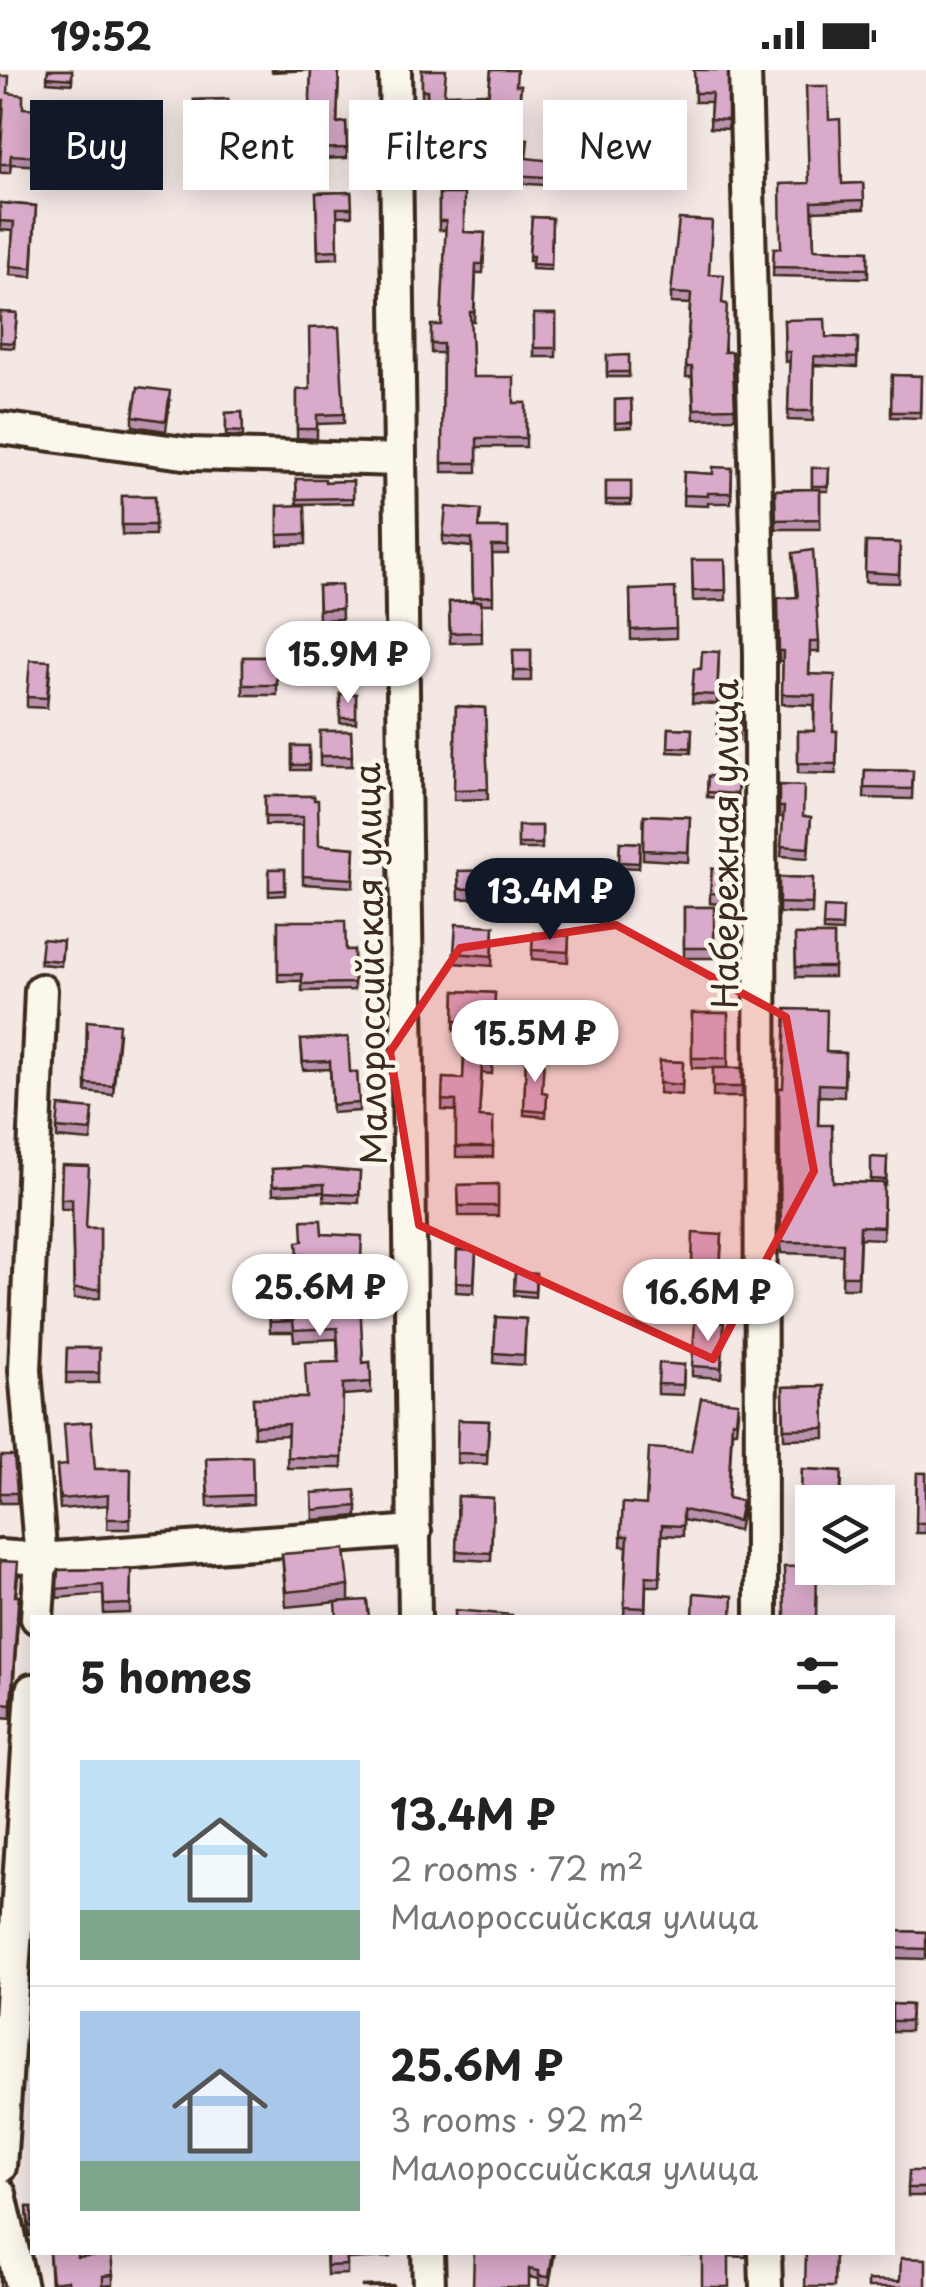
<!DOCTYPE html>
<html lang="en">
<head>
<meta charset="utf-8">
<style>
	body { margin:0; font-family:"Playpen Sans",sans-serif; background:#f2f2f2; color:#222; height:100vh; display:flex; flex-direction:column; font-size:38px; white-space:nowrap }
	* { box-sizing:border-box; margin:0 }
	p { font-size:32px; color:#767676 }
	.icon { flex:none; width:55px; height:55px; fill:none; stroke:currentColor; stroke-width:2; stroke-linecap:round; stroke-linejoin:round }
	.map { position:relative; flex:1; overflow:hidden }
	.side { position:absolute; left:30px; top:1545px; width:865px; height:640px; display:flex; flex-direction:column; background:#fff; border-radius:0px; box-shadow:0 5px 25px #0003 }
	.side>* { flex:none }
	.hud { position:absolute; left:30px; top:30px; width:868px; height:90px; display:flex; gap:20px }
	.fabs { position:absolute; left:795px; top:1415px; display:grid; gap:20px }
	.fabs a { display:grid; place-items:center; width:100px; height:100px; border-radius:0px; background:#fff; box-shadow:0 5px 25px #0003; font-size:50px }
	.price { position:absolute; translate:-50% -85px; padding:0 22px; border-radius:35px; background:#fff; color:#222; font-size:32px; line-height:65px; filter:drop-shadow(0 2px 5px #0008) }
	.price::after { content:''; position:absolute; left:50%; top:60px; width:30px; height:22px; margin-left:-15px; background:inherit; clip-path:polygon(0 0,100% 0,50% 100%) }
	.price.current { background:#111827; color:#fff }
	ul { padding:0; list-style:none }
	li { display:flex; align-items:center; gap:30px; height:250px; padding:0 50px }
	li+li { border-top:2px solid #e0e0e0 }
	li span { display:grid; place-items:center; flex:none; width:280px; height:200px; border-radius:0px; color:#555 }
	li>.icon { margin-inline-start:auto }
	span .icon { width:120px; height:120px; fill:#fffc; stroke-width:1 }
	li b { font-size:42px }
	h2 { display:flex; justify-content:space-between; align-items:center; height:120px; padding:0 50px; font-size:42px }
	.tag { padding:0 35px; border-radius:0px; background:#fff; box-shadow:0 5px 25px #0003; font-size:35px; line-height:90px }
	.tag.current { background:#111827; color:#fff }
	.status { display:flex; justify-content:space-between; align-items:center; height:70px; padding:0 50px; background:#fff; direction:ltr }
	.status svg { height:28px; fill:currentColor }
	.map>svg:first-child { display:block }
</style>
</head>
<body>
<div class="status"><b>19:52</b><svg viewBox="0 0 49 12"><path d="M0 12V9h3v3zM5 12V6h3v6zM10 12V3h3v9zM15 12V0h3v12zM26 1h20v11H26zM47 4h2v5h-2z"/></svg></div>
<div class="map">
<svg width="926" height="2217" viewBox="0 0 926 2217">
	<rect width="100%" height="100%" fill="#f4e8e5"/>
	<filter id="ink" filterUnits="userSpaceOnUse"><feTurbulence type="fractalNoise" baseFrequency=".01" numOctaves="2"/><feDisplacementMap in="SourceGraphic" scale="20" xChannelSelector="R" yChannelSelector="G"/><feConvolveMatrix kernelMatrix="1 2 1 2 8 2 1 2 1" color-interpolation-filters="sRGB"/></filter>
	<g filter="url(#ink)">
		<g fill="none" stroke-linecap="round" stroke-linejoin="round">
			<defs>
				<g id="minor">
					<polyline points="395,0 415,1548"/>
					<polyline points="745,0 760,584 761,1548"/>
					<polyline points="0,358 191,384 400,390"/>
					<polyline points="0,1486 41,1489 415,1461"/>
					<polyline points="37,1548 41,1489 25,1300 41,920"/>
					<polyline points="0,2097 32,1620"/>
					<polyline points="0,2124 21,2217"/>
					<polyline points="428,2182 429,2217"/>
					<polyline points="765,2182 766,2217"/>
				</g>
			</defs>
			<!-- minor casing -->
			<use href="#minor" stroke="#3b2a1e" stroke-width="38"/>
			<!-- minor -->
			<use href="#minor" stroke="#fbf7ec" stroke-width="30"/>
		</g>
		<!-- wall -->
		<g fill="#bb92ae" stroke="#3b2a1e" stroke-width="2.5">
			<polygon points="48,0 72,0 72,14 47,12"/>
			<polygon points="272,0 339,0 337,53 346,52 347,88 313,89 310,37 311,0 272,2"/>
			<polygon points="422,0 484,65 527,89 562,100 560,116 498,112 497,115 473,113 474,92 437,90 438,50 428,50 427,28 422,28"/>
			<polygon points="491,0 516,15 521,15 519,37 488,34"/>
			<polygon points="694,0 728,0 728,59 710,58 711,32 695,32"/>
			<polygon points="0,6 8,23 23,38 44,39 41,96 11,94 10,103 0,103 0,78 3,39 0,39"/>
			<polygon points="228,29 229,58 195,59 194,30"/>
			<polygon points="829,50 842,114 863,113 864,139 813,141 814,179 868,181 868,208 773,206 774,178 781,178 809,113"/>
			<polygon points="275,61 276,84 258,84 257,62"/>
			<polygon points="351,122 352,146 337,146 338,188 318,189 316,123"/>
			<polygon points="439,124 464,162 485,163 483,203 476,203 474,251 470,251 473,307 514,333 526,333 526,377 477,377 477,402 442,402 443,283 431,283 431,264 441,255 446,160 439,160"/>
			<polygon points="0,133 36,136 32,207 10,205 13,161 0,160"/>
			<polygon points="532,147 552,148 551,200 532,199 532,191 529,191"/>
			<polygon points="709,204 723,234 725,282 732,282 735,348 694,349 692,307 686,307 690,234 671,233 671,223"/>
			<polygon points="0,242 17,243 14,278 0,277"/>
			<rect x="534" y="244" width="22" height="43"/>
			<polygon points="784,250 826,267 858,268 857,297 814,295 813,351 788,350 790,291 785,292"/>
			<polygon points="607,286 629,302 629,307 607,307"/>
			<polygon points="892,305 921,306 920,348 891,347"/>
			<polygon points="297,320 344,344 344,353 317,354 317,369 297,368"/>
			<polygon points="631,329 632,357 615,358 615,330"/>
			<polygon points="170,331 166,361 133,356 133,346"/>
			<polygon points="242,342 243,367 226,366 226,343"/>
			<polygon points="732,398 731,433 708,433 708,436 683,435 684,402 713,404"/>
			<polygon points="812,398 829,398 828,421 820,421 820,459 776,459 775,420 812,419"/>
			<polygon points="296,409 325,412 353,411 353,433 297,434"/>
			<rect x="606" y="411" width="25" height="24"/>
			<rect x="122" y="426" width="33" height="39"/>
			<polygon points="278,436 306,464 306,474 278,475"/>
			<polygon points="480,458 508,458 508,484 492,484 493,534 481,534 482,572 450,573 449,532 473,531 472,477 443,474 443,466"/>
			<polygon points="866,472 900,473 899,513 865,512"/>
			<polygon points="793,483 819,572 819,582 810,582 809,604 834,661 837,661 836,704 798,703 798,661 814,661 814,635 782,634 783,591 779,591 778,538 797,527"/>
			<polygon points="692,490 725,490 726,530 693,531"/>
			<polygon points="341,515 342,549 319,550 318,516"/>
			<polygon points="630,520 676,558 676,568 631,570"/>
			<polygon points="280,563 298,563 298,586 281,586"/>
			<polygon points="513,580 531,580 531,611 514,611"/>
			<polygon points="719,582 717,634 692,633 694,599 701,599"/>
			<rect x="243" y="587" width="34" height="38"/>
			<polygon points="50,601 47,638 27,637 27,627"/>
			<rect x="340" y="624" width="16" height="29"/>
			<polygon points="718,633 740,634 739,670 717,669"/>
			<polygon points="456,636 485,638 488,729 454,730"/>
			<polygon points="669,658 692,659 691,683 668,682"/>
			<polygon points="320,661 351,661 352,696 320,696"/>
			<rect x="292" y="676" width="17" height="24"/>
			<polygon points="865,700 913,701 912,729 864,728"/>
			<polygon points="708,706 738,708 737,729 707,727"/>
			<polygon points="779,715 803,746 811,747 808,788 781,786 784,747 779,747"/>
			<polygon points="265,726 314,726 319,775 355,778 353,817 303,814 303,755 265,755"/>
			<polygon points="644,745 690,747 688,792 643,789"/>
			<rect x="518" y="756" width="24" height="23"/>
			<polygon points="620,772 640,773 639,798 619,797"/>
			<polygon points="269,799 285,799 285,825 269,826"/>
			<polygon points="458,801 497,818 497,828 459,829"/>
			<polygon points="779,807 813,808 812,844 779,843"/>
			<polygon points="732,810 730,835 710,833 710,823"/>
			<rect x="684" y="837" width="30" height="51"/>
			<polygon points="843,838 842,862 823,861 823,856"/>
			<polygon points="278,851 346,880 354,880 354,920 302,921 302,911 278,911"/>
			<polygon points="494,856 492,896 454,893 454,883"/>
			<polygon points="533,863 569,866 568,892 532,889"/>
			<polygon points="795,865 834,865 834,907 796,907"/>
			<polygon points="63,871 61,896 40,894 40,889"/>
			<polygon points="455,921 495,923 492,1004 482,1003 479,1047 493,1048 493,1087 456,1087 456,1041 442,1040 443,1008 463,1009 465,961 454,961"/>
			<polygon points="692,943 728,943 728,998 742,998 742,1027 713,1027 713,998 692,998"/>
			<polygon points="87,951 119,963 113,1025 86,1022"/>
			<polygon points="301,970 350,1002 357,1002 359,1041 332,1043 330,999 303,1000"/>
			<polygon points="827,982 845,983 844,1027 819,1026 818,1055 833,1112 871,1113 871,1109 887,1088 886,1115 884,1114 883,1169 860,1168 858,1218 842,1218 843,1185 781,1183 779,1018 783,1018"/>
			<polygon points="526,986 542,1022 547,1023 546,1047 524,1045"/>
			<polygon points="660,991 683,992 682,1025 659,1023"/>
			<polygon points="93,1049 91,1071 57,1068 57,1058"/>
			<polygon points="62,1095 86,1158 100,1158 100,1228 74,1229 72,1139 61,1139"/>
			<polygon points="272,1099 360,1102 359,1133 324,1131 324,1122 273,1124"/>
			<polygon points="498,1114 498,1146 459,1146 458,1115"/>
			<polygon points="322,1164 361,1212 368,1229 368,1240 360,1240 363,1293 370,1292 371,1323 343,1325 342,1398 287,1398 288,1365 254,1367 253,1328 306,1328 338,1292 337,1269 294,1271 293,1262 270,1262 268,1205 298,1204 303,1171"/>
			<polygon points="722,1165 720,1206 692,1204 692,1194"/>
			<polygon points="457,1180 476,1181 474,1223 456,1222"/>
			<polygon points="515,1203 536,1204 535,1227 514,1225"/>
			<polygon points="496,1247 526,1249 524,1295 494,1293"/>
			<polygon points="724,1263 721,1308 692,1306 692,1296"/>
			<polygon points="67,1278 99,1278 99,1313 66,1313"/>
			<polygon points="684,1295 683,1325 658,1324 658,1314"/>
			<polygon points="824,1316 825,1368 784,1369 783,1317"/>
			<polygon points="738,1342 736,1361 732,1361 728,1428 742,1441 738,1461 683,1450 683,1466 662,1465 660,1516 646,1516 645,1548 624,1547 627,1476 621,1476 623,1433 646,1435 691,1381"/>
			<polygon points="458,1350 489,1351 487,1394 457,1393"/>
			<polygon points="252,1386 253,1434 208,1437 206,1388"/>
			<polygon points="0,1396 17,1423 17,1433 0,1433"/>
			<polygon points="57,1396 95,1399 131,1399 130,1459 107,1459 108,1435 60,1439"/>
			<polygon points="802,1399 842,1401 841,1432 812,1432 812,1466 800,1465"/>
			<polygon points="917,1403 926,1403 926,1463 916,1463"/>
			<polygon points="312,1423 357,1436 357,1446 313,1450"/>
			<polygon points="458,1426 493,1428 491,1491 456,1489"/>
			<polygon points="282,1484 349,1516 349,1531 286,1537"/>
			<polygon points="0,1491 18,1506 16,1526 19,1526 18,1548 11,1648 0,1647"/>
			<polygon points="857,1498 857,1512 827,1511 827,1506"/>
			<polygon points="131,1499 130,1543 104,1544 103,1524 57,1528 58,1500"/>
			<polygon points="892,1861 926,1862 926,1889 892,1888"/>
			<polygon points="892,1934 911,1935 910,1961 892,1961"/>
			<polygon points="926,2101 926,2126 908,2126 908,2118"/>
			<polygon points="27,2137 32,2137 32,2166 29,2166"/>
			<polygon points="49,2182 77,2187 113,2205 113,2214 103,2215 103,2217 51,2217"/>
			<polygon points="326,2182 390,2182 390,2187 347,2189 347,2204 327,2205"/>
			<polygon points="474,2182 555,2182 549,2216 539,2215 539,2209 529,2207"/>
			<polygon points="680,2182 747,2182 746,2187 680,2184"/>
		</g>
		<!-- shaded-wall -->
		<polygon fill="#99778d" stroke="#3b2a1e" stroke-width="2.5" points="18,1534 18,1548 11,1648 11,1634"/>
		<!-- building -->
		<g fill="#daaaca" stroke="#3b2a1e" stroke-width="2.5">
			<polygon points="48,0 72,0 72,9 47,7"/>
			<polygon points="311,0 339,0 337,53 346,52 347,78 313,79 310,27"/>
			<polygon points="422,0 446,0 444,24 486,23 484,65 528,69 526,88 562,92 560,108 498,104 497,107 473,104 475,83 437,82 438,41 428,42 427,20 422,20"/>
			<polygon points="491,0 517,0 516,15 521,15 519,32 488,29"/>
			<polygon points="694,0 728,0 728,50 710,49 712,23 695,23"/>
			<polygon points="0,6 9,6 8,23 23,25 23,38 44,39 41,87 11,85 10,94 0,94 4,30 0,30"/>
			<polygon points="806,16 828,16 829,50 840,49 842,114 863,113 864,130 812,132 814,179 868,181 868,199 773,197 774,178 781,178 780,114 809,113"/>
			<polygon points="228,29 229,48 195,49 194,30"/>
			<polygon points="275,61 276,79 258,79 257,62"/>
			<polygon points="351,122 352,138 337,138 338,180 318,181 316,123"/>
			<polygon points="439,124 464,124 464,162 485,163 483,194 476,194 474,242 470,242 473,307 514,307 514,333 526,333 526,368 477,368 477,393 442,393 443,274 431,274 431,255 441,255 446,151 439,151"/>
			<polygon points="0,133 36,136 32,198 10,196 14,152 0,151"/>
			<polygon points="532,147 552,148 551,195 532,194 533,186 529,186"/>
			<polygon points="679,149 712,151 709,204 724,205 722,233 727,234 724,282 732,282 735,338 694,339 692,297 686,297 691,224 671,223"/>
			<polygon points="0,242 17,243 14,273 0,272"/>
			<rect x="534" y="244" width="22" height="34"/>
			<polygon points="825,249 826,267 858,268 857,288 814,286 813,341 788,341 790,282 785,282 784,250"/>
			<polygon points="339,257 344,344 317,345 317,359 297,359 297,320 310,319 309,258"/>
			<polygon points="629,285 629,302 607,302 607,286"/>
			<polygon points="892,305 921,306 920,342 891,342"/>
			<polygon points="138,317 170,321 166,351 133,346"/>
			<polygon points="631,329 632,352 615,353 615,330"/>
			<polygon points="242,342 243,362 226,361 226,343"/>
			<polygon points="713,397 732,398 731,423 708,423 708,426 683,425 684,402 713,404"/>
			<polygon points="812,398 829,398 828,416 812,416"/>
			<polygon points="296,409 325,409 325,412 353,411 353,428 297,429"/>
			<rect x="606" y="411" width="25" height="19"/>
			<polygon points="820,419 820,449 776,450 775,420"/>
			<rect x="122" y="426" width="33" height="29"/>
			<polygon points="305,435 306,464 278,465 278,436"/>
			<polygon points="446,437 481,440 479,458 508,458 508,476 492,476 493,526 473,527 472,469 443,466"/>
			<polygon points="866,472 900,473 899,504 865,502"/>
			<polygon points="813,480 819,572 810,572 809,604 835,605 833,661 837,661 836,694 798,693 798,661 814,661 815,625 782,624 783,581 779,581 778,528 798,527 793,483"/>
			<polygon points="692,490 725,490 726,520 693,521"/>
			<polygon points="341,515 342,539 319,540 318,516"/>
			<polygon points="675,518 676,558 631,560 630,520"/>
			<polygon points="481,531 482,562 450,563 449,532"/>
			<polygon points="280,563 298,563 298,581 281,581"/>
			<polygon points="513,580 531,580 531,601 514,601"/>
			<polygon points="702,581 719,582 717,625 692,624 694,599 701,599"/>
			<rect x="243" y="587" width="34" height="28"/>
			<polygon points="30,590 50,591 47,628 27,627"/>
			<rect x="340" y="624" width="16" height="24"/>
			<polygon points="718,633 740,634 739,660 717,659"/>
			<polygon points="456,636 485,638 488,719 454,720"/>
			<polygon points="669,658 692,659 691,678 668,677"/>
			<polygon points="320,661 351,661 352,686 320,686"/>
			<rect x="292" y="676" width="17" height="19"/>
			<polygon points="865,700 913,701 912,719 864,718"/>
			<polygon points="708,706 738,708 737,724 707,722"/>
			<polygon points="779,715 804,716 803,746 811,747 808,778 781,776 784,737 779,737"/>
			<polygon points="265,726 314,726 314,730 318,730 319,775 355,778 353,809 303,806 303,747 265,747"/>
			<polygon points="644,745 690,747 688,782 643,780"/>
			<rect x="518" y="756" width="24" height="18"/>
			<polygon points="620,772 640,773 639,793 619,792"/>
			<polygon points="712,798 732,800 730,825 710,823"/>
			<polygon points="269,799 285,799 285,820 269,821"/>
			<polygon points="497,800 497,818 459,819 458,801"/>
			<polygon points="779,807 813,808 812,834 779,833"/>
			<rect x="684" y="837" width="30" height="41"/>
			<polygon points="824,837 843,838 842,857 823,856"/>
			<polygon points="278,851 345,851 346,880 354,880 354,913 302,914 302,904 278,904"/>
			<polygon points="456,854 494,856 492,886 454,883"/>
			<polygon points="533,863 569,866 568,882 532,880"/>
			<polygon points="795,865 834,865 834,897 796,897"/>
			<polygon points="42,869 63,871 61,891 40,889"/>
			<polygon points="455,921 495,923 492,994 482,993 479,1047 493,1048 493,1077 456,1077 456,1031 442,1030 443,1008 463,1009 466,951 454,951"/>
			<polygon points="786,939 827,940 826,982 845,983 844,1015 819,1014 818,1055 832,1055 833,1112 884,1113 883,1157 860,1156 858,1206 842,1206 843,1173 781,1172 779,1018 783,1018"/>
			<rect x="692" y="943" width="36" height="45"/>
			<polygon points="87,951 119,954 113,1016 86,1014"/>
			<polygon points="348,967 350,1002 357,1002 359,1033 332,1035 330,991 303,992 301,970"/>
			<polygon points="526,986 544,987 542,1022 547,1023 546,1042 524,1040"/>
			<polygon points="660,991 683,992 682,1015 659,1013"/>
			<rect x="713" y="998" width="29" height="19"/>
			<polygon points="59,1036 93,1039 91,1061 57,1058"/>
			<polygon points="871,1087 887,1088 886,1110 871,1109"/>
			<polygon points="62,1095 89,1096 86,1158 100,1158 100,1219 74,1219 72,1129 61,1129"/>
			<polygon points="306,1097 360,1102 359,1125 324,1123 324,1114 273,1116 272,1099"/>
			<polygon points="498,1114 498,1136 459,1136 458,1115"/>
			<polygon points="302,1150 321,1150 322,1164 362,1166 360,1212 367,1212 368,1229 360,1229 363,1293 370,1292 371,1312 343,1314 342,1388 287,1387 288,1354 254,1356 253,1328 307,1328 305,1293 339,1292 337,1258 294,1260 293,1251 270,1252 268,1205 299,1204 297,1172 303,1171"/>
			<polygon points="693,1163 722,1165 720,1196 692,1194"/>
			<polygon points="457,1180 476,1181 474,1213 456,1212"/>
			<polygon points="515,1203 536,1204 535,1222 514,1220"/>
			<polygon points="496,1247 526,1249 524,1285 494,1283"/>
			<polygon points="695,1251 724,1253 721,1298 692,1296"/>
			<polygon points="67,1278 99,1278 99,1303 66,1303"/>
			<polygon points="659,1293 684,1295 683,1315 658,1314"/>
			<polygon points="824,1316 825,1358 784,1359 783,1317"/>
			<polygon points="701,1328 738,1332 736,1352 732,1351 728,1428 742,1431 738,1451 683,1440 683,1456 662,1455 660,1507 646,1506 645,1538 624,1537 628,1466 621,1466 623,1433 646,1435 649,1378 691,1381"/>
			<polygon points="458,1350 489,1351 487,1384 457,1383"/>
			<polygon points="91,1352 95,1399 131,1399 130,1449 107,1449 108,1425 60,1429 57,1396 67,1395 64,1354"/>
			<polygon points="1,1386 14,1386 17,1423 0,1423"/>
			<polygon points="252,1386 253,1425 208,1427 206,1388"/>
			<polygon points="802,1399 842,1401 840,1432 812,1432 812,1451 800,1450"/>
			<polygon points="917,1403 926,1403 926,1453 916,1453"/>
			<polygon points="355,1420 357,1436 313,1440 312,1423"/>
			<polygon points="458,1426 493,1428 491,1483 456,1481"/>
			<polygon points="345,1479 349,1516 286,1522 282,1484"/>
			<polygon points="0,1491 18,1492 15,1526 19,1526 18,1534 11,1634 0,1633"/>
			<polygon points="812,1496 817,1498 816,1548 782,1548 785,1547 784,1497"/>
			<polygon points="827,1498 857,1498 857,1507 827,1506"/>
			<polygon points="131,1499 130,1534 104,1535 103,1515 57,1519 58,1500"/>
			<polygon points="694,1523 733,1526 732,1548 693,1548"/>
			<polygon points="367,1530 369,1548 337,1548 336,1532"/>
			<polygon points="455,1540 512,1545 512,1548 455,1548"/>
			<polygon points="892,1861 926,1862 926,1879 892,1878"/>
			<polygon points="892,1934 911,1935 910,1951 892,1951"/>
			<polygon points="909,2101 926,2101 926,2118 908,2118"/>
			<polygon points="27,2137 32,2137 32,2156 29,2156"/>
			<polygon points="49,2182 77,2182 77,2187 111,2184 113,2205 103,2206 103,2217 69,2217 68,2210 52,2212"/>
			<polygon points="327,2182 346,2182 347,2195 327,2196"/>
			<polygon points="474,2182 553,2182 549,2207 539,2206 539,2201 529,2199 529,2217 473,2217"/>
			<rect x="702" y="2182" width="27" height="35"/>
			<polygon points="806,2183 835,2184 834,2217 805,2217"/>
			<polygon points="901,2188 926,2189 926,2217 868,2217 868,2210 900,2211"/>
			<polygon points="0,2200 4,2217 0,2217"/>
			<polygon points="393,2215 393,2217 362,2217 362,2216"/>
		</g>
	</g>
	<!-- marked area -->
	<path fill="#d62828" fill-opacity="0.2" stroke="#d62828" stroke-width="8" stroke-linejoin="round" d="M 616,855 L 786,947 L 814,1101 L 713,1289 L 419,1155 L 390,982 L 460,878 Z"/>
	<g text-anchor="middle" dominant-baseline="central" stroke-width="9" stroke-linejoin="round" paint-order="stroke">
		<!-- street labels -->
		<g font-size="35" fill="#3b2a1e" stroke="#fbf7ec">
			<text transform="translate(723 774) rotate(-90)">Набережная улица</text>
			<text transform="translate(369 894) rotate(-91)">Малороссийская улица</text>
		</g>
	</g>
</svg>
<div class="fabs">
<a><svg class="icon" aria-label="layers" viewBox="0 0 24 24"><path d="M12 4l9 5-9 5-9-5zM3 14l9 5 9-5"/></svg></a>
</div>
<b class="price" style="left:348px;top:636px">15.9M ₽</b>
<b class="price current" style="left:550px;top:873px">13.4M ₽</b>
<b class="price" style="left:535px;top:1015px">15.5M ₽</b>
<b class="price" style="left:320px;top:1269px">25.6M ₽</b>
<b class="price" style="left:708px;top:1274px">16.6M ₽</b>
<div class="hud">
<a class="tag current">Buy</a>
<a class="tag">Rent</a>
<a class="tag">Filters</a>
<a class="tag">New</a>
</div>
<section class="side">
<h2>5 homes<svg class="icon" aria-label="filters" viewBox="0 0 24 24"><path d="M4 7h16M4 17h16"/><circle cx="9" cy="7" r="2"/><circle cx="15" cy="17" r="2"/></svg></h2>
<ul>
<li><span style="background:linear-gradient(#bfe0f5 75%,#7fa58c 0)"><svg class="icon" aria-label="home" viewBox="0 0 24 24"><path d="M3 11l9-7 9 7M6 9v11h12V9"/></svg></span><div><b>13.4M ₽</b><p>2 rooms · 72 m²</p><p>Малороссийская улица</p></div></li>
<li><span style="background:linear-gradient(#a9c7e8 75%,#7fa58c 0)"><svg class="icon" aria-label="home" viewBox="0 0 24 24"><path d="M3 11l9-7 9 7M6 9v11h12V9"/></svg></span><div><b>25.6M ₽</b><p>3 rooms · 92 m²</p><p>Малороссийская улица</p></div></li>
</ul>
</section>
</div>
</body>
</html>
